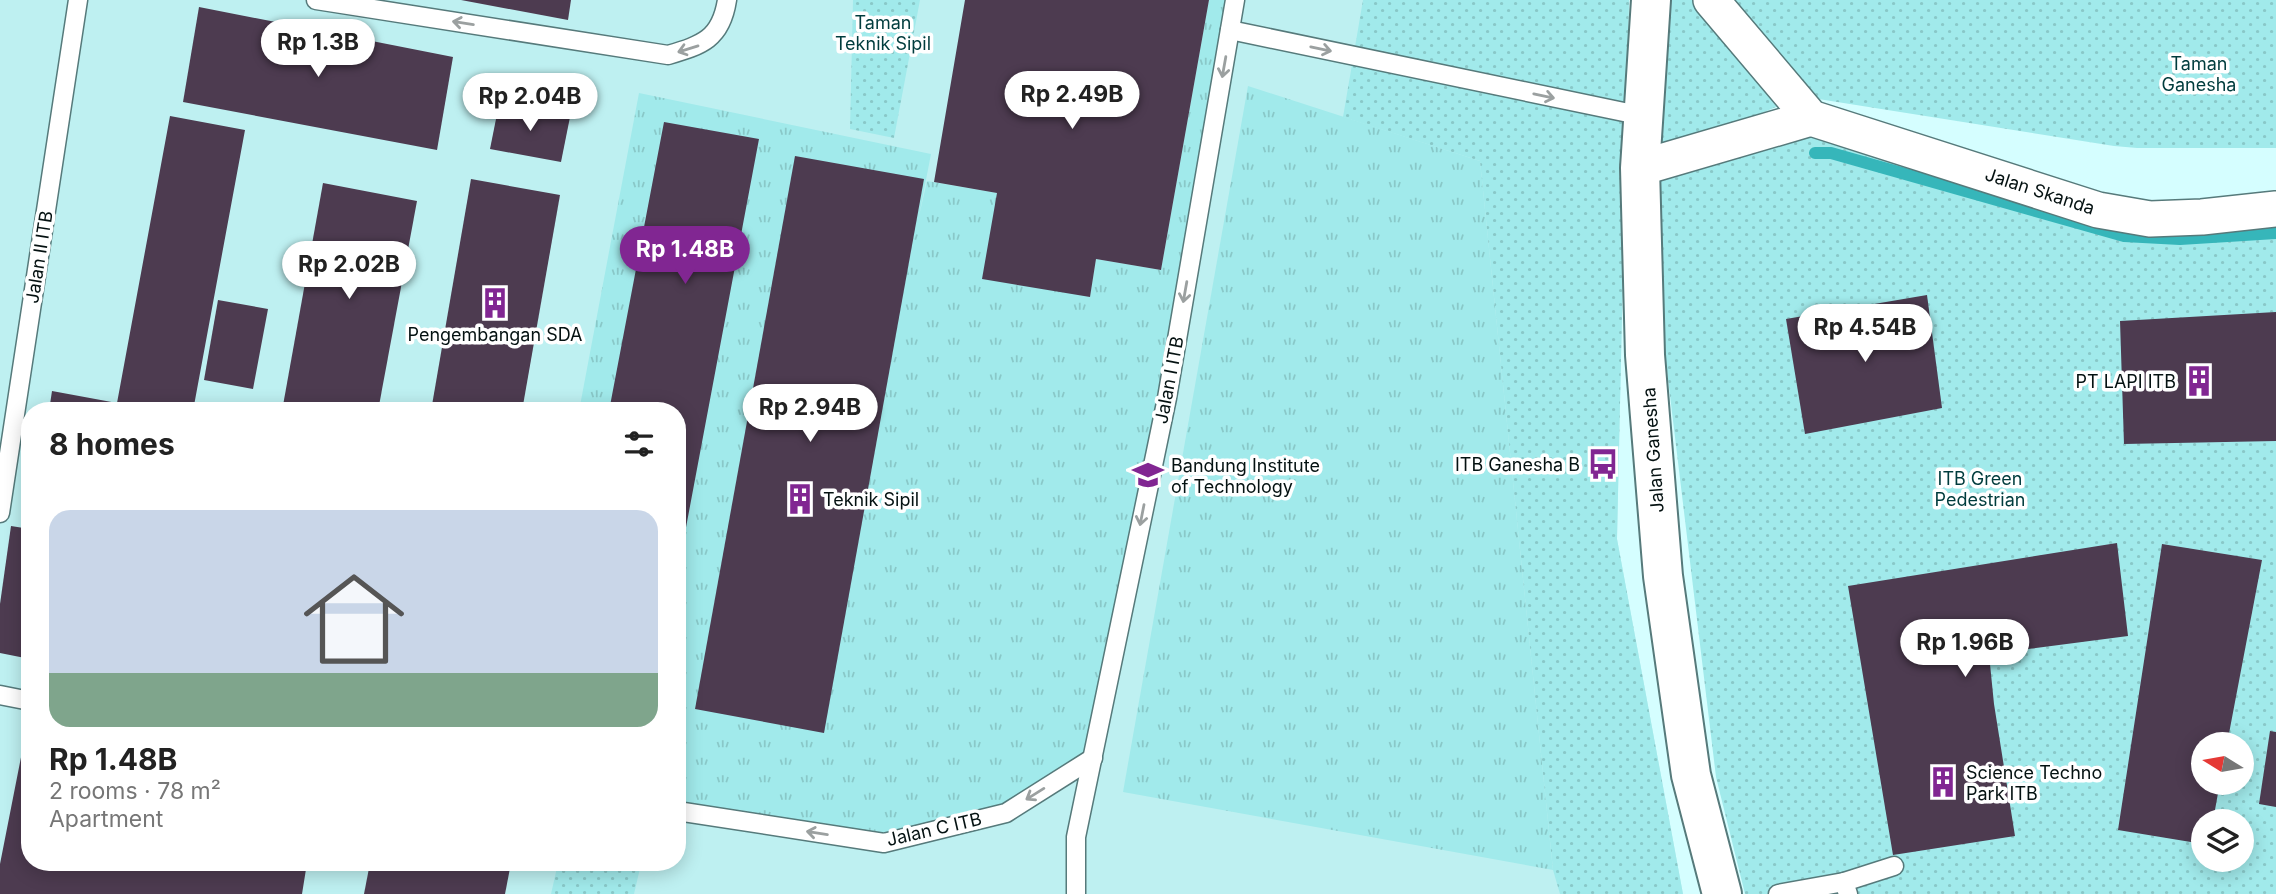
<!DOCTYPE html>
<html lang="en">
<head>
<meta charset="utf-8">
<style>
	body { margin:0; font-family:Inter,sans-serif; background:#f2f2f2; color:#222; height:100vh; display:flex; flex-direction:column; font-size:26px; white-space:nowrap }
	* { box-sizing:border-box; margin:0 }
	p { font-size:23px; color:#767676 }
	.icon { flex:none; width:38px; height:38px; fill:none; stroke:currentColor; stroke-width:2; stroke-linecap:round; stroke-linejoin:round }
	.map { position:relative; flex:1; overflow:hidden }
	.side { position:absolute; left:21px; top:402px; width:665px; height:469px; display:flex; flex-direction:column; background:#fff; border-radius:28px; box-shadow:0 4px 18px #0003 }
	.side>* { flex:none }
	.needle { width:46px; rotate:281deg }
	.tools { position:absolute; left:2191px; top:732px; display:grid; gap:14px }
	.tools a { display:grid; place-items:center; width:63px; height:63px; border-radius:50%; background:#fff; box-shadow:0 4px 18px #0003; font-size:35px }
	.price { position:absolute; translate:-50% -60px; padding:0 16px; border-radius:24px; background:#fff; color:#222; font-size:23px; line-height:46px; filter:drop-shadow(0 2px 4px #0008) }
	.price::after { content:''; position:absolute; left:50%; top:42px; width:21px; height:16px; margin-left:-10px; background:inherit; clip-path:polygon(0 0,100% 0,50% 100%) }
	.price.current { background:#812692; color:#fff }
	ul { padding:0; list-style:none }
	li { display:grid; align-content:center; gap:14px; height:371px; padding:0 28px }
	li+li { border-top:2px solid #e0e0e0 }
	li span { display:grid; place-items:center; height:217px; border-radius:21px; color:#555 }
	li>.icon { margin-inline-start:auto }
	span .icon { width:126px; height:126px; fill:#fffc; stroke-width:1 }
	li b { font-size:30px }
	h2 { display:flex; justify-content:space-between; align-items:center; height:84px; padding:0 28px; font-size:30px }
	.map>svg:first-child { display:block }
</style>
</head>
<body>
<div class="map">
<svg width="2276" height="894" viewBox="0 0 2276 894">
	<defs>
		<pattern id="grass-tufts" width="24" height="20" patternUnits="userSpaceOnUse" patternTransform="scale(1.75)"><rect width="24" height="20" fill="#a1eaeb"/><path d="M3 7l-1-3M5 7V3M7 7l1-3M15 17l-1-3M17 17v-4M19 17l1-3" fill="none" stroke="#89c8c8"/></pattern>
		<pattern id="park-dots" width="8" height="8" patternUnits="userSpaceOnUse" patternTransform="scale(1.75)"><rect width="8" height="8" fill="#a1eaeb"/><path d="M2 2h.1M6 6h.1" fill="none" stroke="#89c8c8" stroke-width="1.8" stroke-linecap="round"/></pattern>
	</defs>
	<rect width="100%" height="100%" fill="#d5feff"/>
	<!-- built -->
	<path fill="#bef0f1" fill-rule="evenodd" d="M 0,0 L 1629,0 L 1617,539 L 1683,894 L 0,894 ZM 30,411 L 677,411 L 677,863 L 30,863 Z"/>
	<!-- grass -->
	<g fill="url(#grass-tufts)">
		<polygon points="1209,0 1234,0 1093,758 1006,813 884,843 677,811 677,411 579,411 639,93 931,154 919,216 927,181 997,193 1090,296 1096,259 1161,270"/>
		<polygon points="1248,86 1480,161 1553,870 1123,792"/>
	</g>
	<!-- park -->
	<g fill="url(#park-dots)" fill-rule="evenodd">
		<polygon points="853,0 920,0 894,138 850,129"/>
		<polygon points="1363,0 1629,0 1617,539 1683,894 1560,894 1553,870 1480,161 1343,117"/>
		<polygon points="1666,0 1696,0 1790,101 1648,162"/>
		<polygon points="1722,0 2276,0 2276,148 2137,148 2114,146 1812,98"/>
		<path d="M 1806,132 L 2153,228 L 2276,219 L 2276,894 L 1745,894 L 1716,777 L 1643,172 ZM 2203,744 L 2242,744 L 2242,782 L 2203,782 ZM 2203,821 L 2242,821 L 2242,859 L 2203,859 Z"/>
		<polygon points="558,863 638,863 641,864 634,894 551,894"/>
	</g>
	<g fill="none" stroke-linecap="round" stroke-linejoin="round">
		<!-- stream -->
		<polyline stroke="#36b6ba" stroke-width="12" points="1815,153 1831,153 2124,236 2180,239 2276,233"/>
	</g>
	<!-- building -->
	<g fill="#4d3b50">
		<polygon points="461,0 571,0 568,20"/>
		<polygon points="965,0 1209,0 1161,270 1096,259 1090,297 982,279 997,193 934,182"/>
		<polygon points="199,7 453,57 437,150 183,102"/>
		<polygon points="499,104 570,117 561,162 490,149"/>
		<polygon points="170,116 245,130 193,411 49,411 52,391 117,403"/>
		<polygon points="664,122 759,139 684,538 677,536 677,411 609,411"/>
		<polygon points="795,156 924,179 824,733 695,709"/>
		<polygon points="471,179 560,195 522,411 431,411"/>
		<polygon points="323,183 417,201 378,411 282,411"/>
		<polygon points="1927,295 1942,408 1805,434 1786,319"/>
		<polygon points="218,300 268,309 253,389 204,380"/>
		<polygon points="2276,312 2276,441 2124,444 2120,321"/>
		<polygon points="11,526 30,529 30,659 0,653 0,604"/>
		<polygon points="2117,543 2128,636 1989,654 1994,704 2015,836 1893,855 1848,586"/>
		<polygon points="2162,544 2262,560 2227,744 2203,744 2203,782 2220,782 2213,821 2203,821 2203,844 2118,830"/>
		<polygon points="2270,731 2276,732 2276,807 2259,804"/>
		<polygon points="24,742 30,743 30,863 307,863 302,894 0,894 0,864"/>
		<polygon points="370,863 511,863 505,894 364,894"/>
	</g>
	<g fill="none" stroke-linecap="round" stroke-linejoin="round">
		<defs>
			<g id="service">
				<path d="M 316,0 L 668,55 C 702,45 721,39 727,0"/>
				<polyline points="1230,30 1643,116"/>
				<polyline points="0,513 78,0"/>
				<polyline points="0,695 30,701"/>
				<polyline points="677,811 884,843 1006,813 1093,758"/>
				<polyline points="1844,882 1894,866"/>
				<polyline points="1076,894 1076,837 1167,398 1235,0"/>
				<polyline points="1778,894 1844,882 1848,894"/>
			</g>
			<g id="minor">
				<polyline points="1711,0 1811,118 2098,210 2150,219 2202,217 2276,209"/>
				<polyline points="1640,168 1811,118"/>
			</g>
			<polyline id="tertiary" points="1651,0 1640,168 1645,355 1663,576 1691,775 1722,894"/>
		</defs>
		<!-- service casing -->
		<use href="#service" stroke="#567a7b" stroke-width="21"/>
		<!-- minor casing -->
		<use href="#minor" stroke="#567a7b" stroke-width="38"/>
		<!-- tertiary casing -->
		<use href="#tertiary" stroke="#567a7b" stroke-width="42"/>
		<!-- service -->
		<use href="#service" stroke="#fff" stroke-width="18"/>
		<!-- minor -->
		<use href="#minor" stroke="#fff" stroke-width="35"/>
		<!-- tertiary -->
		<use href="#tertiary" stroke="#fff" stroke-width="38"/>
	</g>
	<!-- one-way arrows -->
	<defs><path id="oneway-shaft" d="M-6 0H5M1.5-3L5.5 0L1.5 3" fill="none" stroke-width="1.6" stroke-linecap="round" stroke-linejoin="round" transform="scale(1.75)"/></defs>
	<g stroke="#9ba0a0">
		<use href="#oneway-shaft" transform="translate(463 23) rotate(-171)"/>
		<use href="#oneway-shaft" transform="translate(688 49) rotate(163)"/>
		<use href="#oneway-shaft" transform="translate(1321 49) rotate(12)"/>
		<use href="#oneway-shaft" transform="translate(1224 67) rotate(100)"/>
		<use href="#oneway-shaft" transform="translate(1544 96) rotate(12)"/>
		<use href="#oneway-shaft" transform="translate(1185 292) rotate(100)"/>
		<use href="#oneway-shaft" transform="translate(1142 515) rotate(101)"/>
		<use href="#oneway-shaft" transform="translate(1035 794) rotate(148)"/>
		<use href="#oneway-shaft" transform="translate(817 833) rotate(-171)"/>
	</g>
	<!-- icons -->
	<defs>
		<symbol id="building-bare" viewBox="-9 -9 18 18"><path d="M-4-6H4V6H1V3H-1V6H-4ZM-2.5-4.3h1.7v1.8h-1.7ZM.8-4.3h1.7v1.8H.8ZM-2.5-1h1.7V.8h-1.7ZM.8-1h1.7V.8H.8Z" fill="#812692" stroke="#fff" stroke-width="2.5" paint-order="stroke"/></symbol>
		<symbol id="bus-bare" viewBox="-9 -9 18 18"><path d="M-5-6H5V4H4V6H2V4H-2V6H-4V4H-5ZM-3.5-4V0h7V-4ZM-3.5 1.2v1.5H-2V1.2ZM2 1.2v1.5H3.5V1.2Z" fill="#812692" stroke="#fff" stroke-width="2.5" paint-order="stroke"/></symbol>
		<symbol id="university-bare" viewBox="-9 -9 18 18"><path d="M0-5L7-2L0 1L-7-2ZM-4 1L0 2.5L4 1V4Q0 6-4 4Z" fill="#812692" stroke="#fff" stroke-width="2.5" paint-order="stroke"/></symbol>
	</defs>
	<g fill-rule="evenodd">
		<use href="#building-bare" x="473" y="281" width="44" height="44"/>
		<use href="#building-bare" x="2177" y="359" width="44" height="44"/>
		<use href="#bus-bare" x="1581" y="442" width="44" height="44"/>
		<use href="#university-bare" x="1126" y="453" width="44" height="44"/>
		<use href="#building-bare" x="778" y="477" width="44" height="44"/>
		<use href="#building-bare" x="1921" y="760" width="44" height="44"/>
	</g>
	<g text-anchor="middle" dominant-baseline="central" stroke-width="7" stroke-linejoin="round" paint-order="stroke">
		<!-- park labels -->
		<g font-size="18" fill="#003c3d" stroke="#fff">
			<text x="883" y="22">Taman<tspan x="883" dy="21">Teknik Sipil</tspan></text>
			<text x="2199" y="63">Taman<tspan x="2199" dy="21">Ganesha</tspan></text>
			<text x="1980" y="478">ITB Green<tspan x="1980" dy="21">Pedestrian</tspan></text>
		</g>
		<!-- street labels -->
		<g font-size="18" fill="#041111" stroke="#fff">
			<text transform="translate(2040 191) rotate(18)">Jalan Skanda</text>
			<text transform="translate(39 257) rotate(-81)">Jalan II ITB</text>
			<text transform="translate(1169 380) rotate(-79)">Jalan I ITB</text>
			<text transform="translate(1653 450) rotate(-94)">Jalan Ganesha</text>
			<text transform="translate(934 829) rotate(-13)">Jalan C ITB</text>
		</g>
		<!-- poi labels -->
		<g font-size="18" fill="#041111" stroke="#fff" text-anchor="start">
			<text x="495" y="334" text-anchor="middle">Pengembangan SDA</text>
			<text x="2176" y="381" text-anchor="end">PT LAPI ITB</text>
			<text x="1580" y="464" text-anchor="end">ITB Ganesha B</text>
			<text x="1171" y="465">Bandung Institute<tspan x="1171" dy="21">of Technology</tspan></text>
			<text x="823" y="499">Teknik Sipil</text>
			<text x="1966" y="772">Science Techno<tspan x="1966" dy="21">Park ITB</tspan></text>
		</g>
	</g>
</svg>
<div class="tools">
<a><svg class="needle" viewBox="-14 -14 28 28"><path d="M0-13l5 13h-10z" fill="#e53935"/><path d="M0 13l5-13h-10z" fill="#767676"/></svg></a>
<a><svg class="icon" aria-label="layers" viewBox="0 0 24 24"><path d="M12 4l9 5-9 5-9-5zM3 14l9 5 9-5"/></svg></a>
</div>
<b class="price" style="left:318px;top:79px">Rp 1.3B</b>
<b class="price" style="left:1072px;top:131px">Rp 2.49B</b>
<b class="price" style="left:530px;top:133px">Rp 2.04B</b>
<b class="price current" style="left:685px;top:286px">Rp 1.48B</b>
<b class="price" style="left:349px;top:301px">Rp 2.02B</b>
<b class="price" style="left:1865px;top:364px">Rp 4.54B</b>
<b class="price" style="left:810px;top:444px">Rp 2.94B</b>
<b class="price" style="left:1965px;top:679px">Rp 1.96B</b>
<section class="side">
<h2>8 homes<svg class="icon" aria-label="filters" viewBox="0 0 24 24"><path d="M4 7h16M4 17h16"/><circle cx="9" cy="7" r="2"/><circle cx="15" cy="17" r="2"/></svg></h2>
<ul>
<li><span style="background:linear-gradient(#c9d6e8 75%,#7fa58c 0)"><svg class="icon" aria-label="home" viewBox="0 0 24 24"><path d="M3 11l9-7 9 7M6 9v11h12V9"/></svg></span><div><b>Rp 1.48B</b><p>2 rooms · 78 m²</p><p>Apartment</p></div></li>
</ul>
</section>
</div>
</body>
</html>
